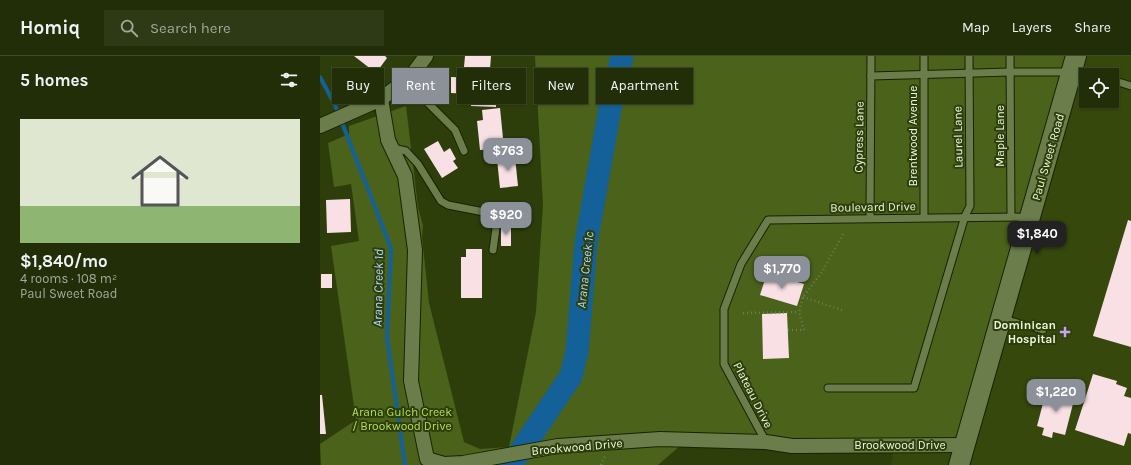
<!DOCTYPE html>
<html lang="en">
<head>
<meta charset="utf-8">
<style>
	body { margin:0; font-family:Karla,sans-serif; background:#2e3a16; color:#f1f3f6; height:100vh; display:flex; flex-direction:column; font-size:15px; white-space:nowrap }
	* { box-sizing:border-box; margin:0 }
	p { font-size:13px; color:#a2a89c }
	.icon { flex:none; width:22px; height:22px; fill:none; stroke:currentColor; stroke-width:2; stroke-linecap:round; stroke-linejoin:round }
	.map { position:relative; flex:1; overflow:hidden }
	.side { display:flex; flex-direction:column; background:#222e08; width:320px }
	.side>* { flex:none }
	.guide { position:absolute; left:12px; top:12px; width:380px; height:36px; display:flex; gap:8px }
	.fabs { position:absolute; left:759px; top:12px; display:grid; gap:8px }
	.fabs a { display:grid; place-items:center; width:40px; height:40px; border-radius:0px; background:#222e08; box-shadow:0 1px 3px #0004,0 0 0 1px #3f4a29; font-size:20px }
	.price { position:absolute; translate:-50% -34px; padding:0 9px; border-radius:8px; background:#8c9099; color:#fff; font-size:13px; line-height:26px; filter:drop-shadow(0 1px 2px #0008) }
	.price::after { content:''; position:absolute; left:50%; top:24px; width:12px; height:9px; margin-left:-6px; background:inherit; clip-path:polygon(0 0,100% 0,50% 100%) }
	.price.current { background:#222; color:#fff }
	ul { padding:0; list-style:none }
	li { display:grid; align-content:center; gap:8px; height:212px; padding:0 20px }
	li span { display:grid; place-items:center; height:124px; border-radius:0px; color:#555 }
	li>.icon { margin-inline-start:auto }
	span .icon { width:72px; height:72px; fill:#fffc; stroke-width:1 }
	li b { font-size:17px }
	h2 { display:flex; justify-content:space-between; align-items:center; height:48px; padding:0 20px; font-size:17px }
	.pill { padding:0 14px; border-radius:0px; background:#222e08; box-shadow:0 1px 3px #0004,0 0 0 1px #3f4a29; font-size:14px; line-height:36px }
	.pill.current { background:#8c9099; color:#fff }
	header { display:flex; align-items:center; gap:24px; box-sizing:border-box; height:56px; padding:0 20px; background:#222e08; border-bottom:1px solid #3f4a29 }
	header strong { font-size:19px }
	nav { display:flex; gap:22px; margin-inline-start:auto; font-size:14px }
	.search { width:280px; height:36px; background:#2e3a16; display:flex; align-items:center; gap:10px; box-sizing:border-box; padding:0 14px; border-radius:0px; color:#a2a89c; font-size:15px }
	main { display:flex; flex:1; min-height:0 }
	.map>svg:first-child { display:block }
</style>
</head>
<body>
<header>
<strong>Homiq</strong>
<div class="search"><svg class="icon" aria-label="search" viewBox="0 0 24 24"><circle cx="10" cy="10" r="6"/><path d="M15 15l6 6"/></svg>Search here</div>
<nav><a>Map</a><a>Layers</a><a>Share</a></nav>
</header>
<main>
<section class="side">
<h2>5 homes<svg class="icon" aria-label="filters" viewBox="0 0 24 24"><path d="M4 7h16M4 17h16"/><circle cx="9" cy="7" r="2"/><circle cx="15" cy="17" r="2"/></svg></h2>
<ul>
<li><span style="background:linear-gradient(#dfe7d0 70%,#8fb573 0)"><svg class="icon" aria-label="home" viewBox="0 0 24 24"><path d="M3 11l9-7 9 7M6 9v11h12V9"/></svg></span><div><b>$1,840/mo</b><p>4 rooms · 108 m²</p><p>Paul Sweet Road</p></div></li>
</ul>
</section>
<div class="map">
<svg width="811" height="409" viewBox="0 0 811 409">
	<rect width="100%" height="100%" fill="#2e3e0b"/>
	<!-- built -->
	<path fill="#36480c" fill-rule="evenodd" d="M 760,0 L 811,0 L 811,409 L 571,409 L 574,392 ZM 766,19 L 792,19 L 792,45 L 766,45 Z"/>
	<!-- green -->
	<polygon fill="#4b621b" points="215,0 760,0 644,391 361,389 338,409 1,409 0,388 36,364 11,190 39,185 31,128 14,131 8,87 29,78 29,70 86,50 98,151 103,170 102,181 109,247 144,386 160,393 189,391 216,256 223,149"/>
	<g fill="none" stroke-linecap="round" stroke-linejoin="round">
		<!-- stream -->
		<polyline stroke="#136198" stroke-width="4" points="0,21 15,49 71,192 67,281 85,409"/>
		<!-- river -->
		<polyline stroke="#136198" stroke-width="23" points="187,409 200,396 251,320 257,296 266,187 290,52 302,0"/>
	</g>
	<!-- building -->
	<g fill="#f9e0e4">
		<polygon points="34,0 65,0 67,2 56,17"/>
		<polygon points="145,0 171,0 170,13 144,11"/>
		<polygon points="131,21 165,22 165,32 176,33 176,51 151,50 151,38 131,37"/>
		<polygon points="180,52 184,92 160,94 157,65 163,64 162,54"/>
		<polygon points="118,85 124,96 130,92 136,103 133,105 138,112 122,122 104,93"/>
		<polygon points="195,101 198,130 180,132 177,103"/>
		<polygon points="30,143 31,176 7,177 6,144"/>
		<polygon points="808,164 811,165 811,291 773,280"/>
		<rect x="181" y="171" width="10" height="19"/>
		<polygon points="146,193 162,193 162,242 141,242 141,201 146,201"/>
		<polygon points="447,217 484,228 477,250 440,239"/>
		<rect x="1" y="218" width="11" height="14"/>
		<polygon points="467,257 469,302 443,303 442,258"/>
		<polygon points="773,318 797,325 796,328 807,332 804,340 811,342 811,378 808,377 804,390 755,374"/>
		<polygon points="727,332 755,340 745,379 733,376 732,382 722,379 724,372 717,370"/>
		<polygon points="0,339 2,339 6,378 0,378"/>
	</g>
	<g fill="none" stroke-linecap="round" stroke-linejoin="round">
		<defs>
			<g id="lane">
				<polyline points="690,0 691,161"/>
				<polyline points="551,20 690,16 752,16 766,19"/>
				<polyline points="88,22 98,37 135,74 144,95"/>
				<polyline points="792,24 811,30"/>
				<polyline points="73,92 86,95 98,108 121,145 128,149 164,156 173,162 176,172 173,194"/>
				<polyline points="604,161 604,0"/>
				<polyline points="550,162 551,0"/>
				<polyline points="683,263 723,274"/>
				<polyline points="508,332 594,332 645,160 650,150 649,0"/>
				<polyline points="446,386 404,308 404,253 421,208 448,164 708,161"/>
			</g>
			<g id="street">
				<polyline points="61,43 68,84 85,120 95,194 91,325 107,403 124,408 143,407 238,390 340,383 446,386 472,390 646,389"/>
				<polyline points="0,70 61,43 92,19 106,0"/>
			</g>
			<polyline id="secondary" points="639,409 756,0"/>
		</defs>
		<!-- lane casing -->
		<use href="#lane" stroke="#182300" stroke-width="9"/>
		<!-- street casing -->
		<use href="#street" stroke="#182300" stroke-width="16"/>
		<!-- secondary casing -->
		<use href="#secondary" stroke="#182300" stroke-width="22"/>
		<!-- path -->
		<g stroke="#6e7d52" stroke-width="2.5" stroke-dasharray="1 3" stroke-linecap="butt">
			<polyline points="483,241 522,254"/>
			<polyline points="423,257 479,256"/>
			<polyline points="468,274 484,274 479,256 483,241 502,216 523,178"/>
			<polyline points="281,409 285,400"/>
		</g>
		<!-- lane -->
		<use href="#lane" stroke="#6a7d4b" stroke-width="7"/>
		<!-- street -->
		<use href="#street" stroke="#6a7d4b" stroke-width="14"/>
		<!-- secondary -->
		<use href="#secondary" stroke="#6a7d4b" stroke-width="20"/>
	</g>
	<!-- markers -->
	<path fill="#c8a6ef" stroke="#2e3e0b" stroke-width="1.5" d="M743 270h4v4h4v4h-4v4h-4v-4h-4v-4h4z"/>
	<g text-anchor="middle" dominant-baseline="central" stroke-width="4" stroke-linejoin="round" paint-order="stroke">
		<!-- street labels -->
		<g font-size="12" fill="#ecf8dc" stroke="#2e3e0b">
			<text transform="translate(593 80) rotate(-90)">Brentwood Avenue</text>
			<text transform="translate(680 80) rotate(-90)">Maple Lane</text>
			<text transform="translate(539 81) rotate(-89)">Cypress Lane</text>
			<text transform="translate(638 81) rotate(-91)">Laurel Lane</text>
			<text transform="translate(728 101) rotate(-74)">Paul Sweet Road</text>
			<text transform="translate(553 151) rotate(-1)">Boulevard Drive</text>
			<text transform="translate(433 339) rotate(63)">Plateau Drive</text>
			<text x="580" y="389">Brookwood Drive</text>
			<text transform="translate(257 391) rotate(-5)">Brookwood Drive</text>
		</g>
		<!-- poi labels -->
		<g font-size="12" font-weight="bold" fill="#ecf8dc" stroke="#2e3e0b" text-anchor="end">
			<text x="736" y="269">Dominican<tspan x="736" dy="14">Hospital</tspan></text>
		</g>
		<!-- park labels -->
		<g font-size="12" fill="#b2df56" stroke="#2e3e0b">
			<text x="82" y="356">Arana Gulch Creek<tspan x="82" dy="14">/ Brookwood Drive</tspan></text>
		</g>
		<!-- water labels -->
		<g font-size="13" font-style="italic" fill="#aed8fd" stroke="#2e3e0b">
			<text transform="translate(265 214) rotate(-84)">Arana Creek 1c</text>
			<text transform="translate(58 232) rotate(-89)">Arana Creek 1d</text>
		</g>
	</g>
</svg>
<div class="fabs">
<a><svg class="icon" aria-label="locate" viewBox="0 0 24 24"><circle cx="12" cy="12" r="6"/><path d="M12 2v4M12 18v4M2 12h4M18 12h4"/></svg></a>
</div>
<b class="price" style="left:188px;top:116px">$763</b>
<b class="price" style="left:186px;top:180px">$920</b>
<b class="price current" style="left:717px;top:199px">$1,840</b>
<b class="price" style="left:462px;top:234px">$1,770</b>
<b class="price" style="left:736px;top:357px">$1,220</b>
<div class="guide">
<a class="pill">Buy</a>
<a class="pill current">Rent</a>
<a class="pill">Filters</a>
<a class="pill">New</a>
<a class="pill">Apartment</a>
</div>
</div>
</main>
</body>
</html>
